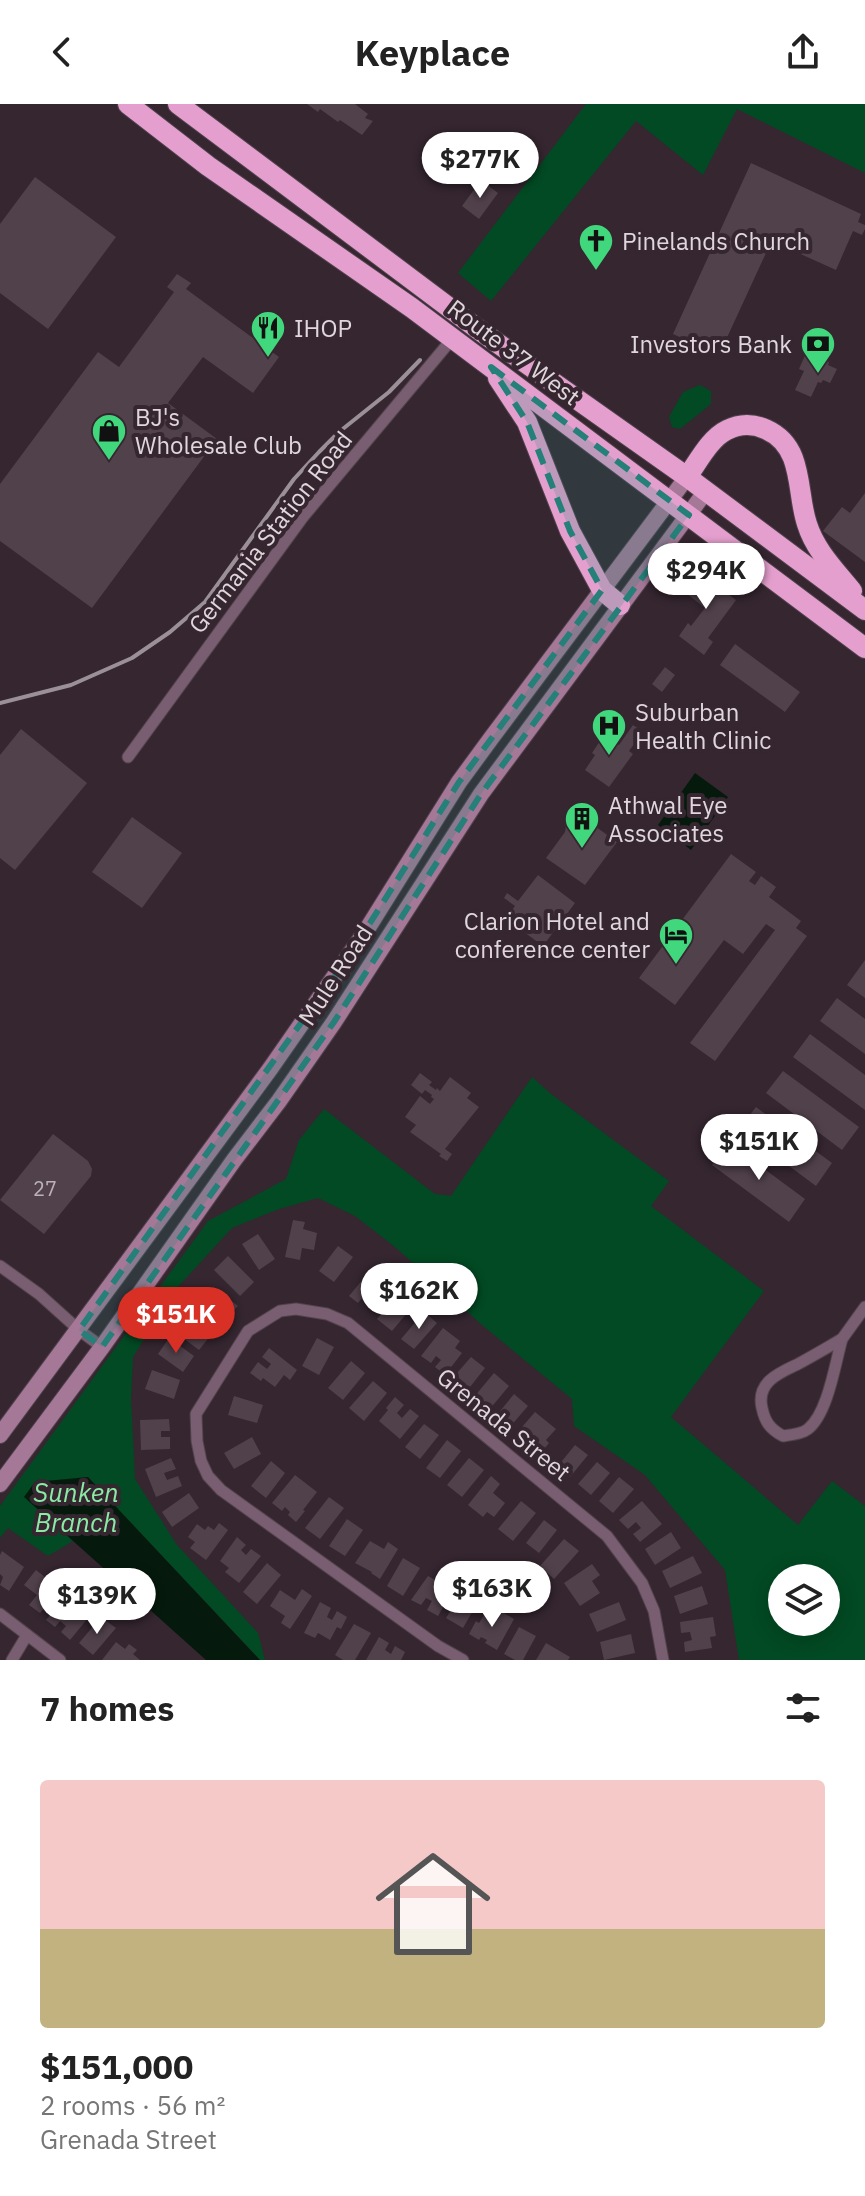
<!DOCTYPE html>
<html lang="en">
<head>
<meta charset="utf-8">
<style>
	body { margin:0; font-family:"IBM Plex Sans",sans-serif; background:#f6f6f6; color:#222; height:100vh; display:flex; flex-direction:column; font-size:30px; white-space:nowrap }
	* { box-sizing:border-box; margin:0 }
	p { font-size:26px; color:#767676 }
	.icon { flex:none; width:44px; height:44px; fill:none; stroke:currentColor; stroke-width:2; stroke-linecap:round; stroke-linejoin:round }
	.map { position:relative; height:1556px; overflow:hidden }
	.side { display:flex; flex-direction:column; background:#fff; flex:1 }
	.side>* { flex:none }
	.buttons { position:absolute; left:768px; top:1460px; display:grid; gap:16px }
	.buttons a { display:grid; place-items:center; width:72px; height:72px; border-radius:50%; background:#fff; box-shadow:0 4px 20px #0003; font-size:40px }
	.price { position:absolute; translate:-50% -68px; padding:0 18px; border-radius:28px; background:#fff; color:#222; font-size:26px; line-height:52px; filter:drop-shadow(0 2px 4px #0008) }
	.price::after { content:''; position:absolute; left:50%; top:48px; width:24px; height:18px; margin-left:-12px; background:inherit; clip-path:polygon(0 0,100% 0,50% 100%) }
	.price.active { background:#d93025; color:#fff }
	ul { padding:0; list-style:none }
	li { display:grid; align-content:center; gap:16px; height:424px; padding:0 40px }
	li span { display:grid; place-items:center; height:248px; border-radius:8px; color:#555 }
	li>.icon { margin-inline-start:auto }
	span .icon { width:144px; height:144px; fill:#fffc; stroke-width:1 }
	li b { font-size:34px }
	h2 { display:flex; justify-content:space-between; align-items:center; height:96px; padding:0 40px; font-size:34px }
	header { display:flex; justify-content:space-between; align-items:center; height:104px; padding:0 40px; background:#fff; font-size:36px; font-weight:700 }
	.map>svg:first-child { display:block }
</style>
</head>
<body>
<header><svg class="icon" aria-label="back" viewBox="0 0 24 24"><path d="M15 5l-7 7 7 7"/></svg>Keyplace<svg class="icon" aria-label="share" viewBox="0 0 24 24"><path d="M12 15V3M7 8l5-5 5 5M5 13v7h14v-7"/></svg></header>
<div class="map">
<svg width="865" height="1556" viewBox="0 0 865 1556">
	<rect width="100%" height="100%" fill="#352630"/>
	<!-- green -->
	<g fill="#024a23" fill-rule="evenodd">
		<polygon points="586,0 865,0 865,69 737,5 703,71 636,17 491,197 458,169"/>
		<polygon points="700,281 711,287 711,300 680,325 672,323 669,313 683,288"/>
		<path d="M 532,973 L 551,990 L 669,1077 L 651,1102 L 764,1187 L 671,1313 L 798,1421 L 832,1377 L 865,1402 L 865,1556 L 739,1556 L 725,1466 L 645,1371 L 574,1322 L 572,1295 L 482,1221 L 395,1143 L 355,1112 L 318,1094 L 279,1105 L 232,1124 L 175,1186 L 133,1253 L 131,1295 L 135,1375 L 177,1441 L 258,1529 L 265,1556 L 260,1556 L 88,1373 L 24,1392 L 73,1437 L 48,1452 L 8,1424 L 0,1434 L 0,1402 L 208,1117 L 286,1075 L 299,1036 L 324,1005 L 435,1090 L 451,1092 ZM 782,1474 L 826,1474 L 826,1518 L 782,1518 Z"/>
	</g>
	<!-- water -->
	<g fill="#051a0c">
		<polygon points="695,669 728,693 691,746 658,721"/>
		<polygon points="88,1373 242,1537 260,1556 206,1556 24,1393 35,1378"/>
	</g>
	<!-- building -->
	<g fill="#51414b">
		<polygon points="307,0 355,0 368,10 365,14 373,17 362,31 340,16 338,18 320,5 318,8"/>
		<polygon points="751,59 861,110 858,118 865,121 865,125 862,131 853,127 836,166 785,143 766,149 719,251 673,230"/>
		<polygon points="35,73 116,133 48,225 0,189 0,120"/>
		<polygon points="481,76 498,89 479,115 462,102"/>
		<polygon points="177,170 191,179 186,185 279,253 253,289 203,253 168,299 217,335 92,504 0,437 0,380 98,248 119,263 174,188 167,183"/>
		<polygon points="807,247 817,252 819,248 825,250 822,255 829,258 828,261 837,265 830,279 823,276 821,279 818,278 811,293 795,286 804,267 799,265"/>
		<polygon points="865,389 865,458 823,427 842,403 850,409"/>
		<polygon points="697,467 736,496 708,534 713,538 704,551 679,532 688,519 691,522 705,504 682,486"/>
		<polygon points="735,540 800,588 785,608 720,561"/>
		<polygon points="665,563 675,571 662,588 652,580"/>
		<polygon points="633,621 643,628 629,647 633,650 609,683 585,666 595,651 592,649 600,637 605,641 610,634 619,641"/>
		<polygon points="21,625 87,679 15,766 0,754 0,651"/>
		<polygon points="581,706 588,711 585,715 617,738 585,781 546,754 565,728 566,721 573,718"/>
		<polygon points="132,713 182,749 142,804 92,768"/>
		<polygon points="731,750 756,768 749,777 755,781 761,772 776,783 769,793 801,817 796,824 807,832 715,957 690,939 775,826 766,820 743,850 724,836 675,901 639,874"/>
		<polygon points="538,771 575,799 543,842 505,814 515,802 504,794 507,789 518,797"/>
		<polygon points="865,856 865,894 847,881"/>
		<polygon points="837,894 865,915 865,950 820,917"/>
		<polygon points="810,930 865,971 865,1006 793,953"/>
		<polygon points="783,967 859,1023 842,1046 766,989"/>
		<polygon points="420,969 432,978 429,981 436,986 437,984 440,987 450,973 471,989 467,994 479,1003 445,1045 452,1050 447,1057 439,1052 441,1050 410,1028 416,1021 405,1013 420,992 430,1000 434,995 431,993 432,991 425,986 422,990 411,981"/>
		<polygon points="756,1003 832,1059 816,1082 739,1025"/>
		<polygon points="53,1030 88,1057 92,1065 91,1072 44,1130 0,1096"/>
		<polygon points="729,1039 805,1095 789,1118 712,1061"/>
		<polygon points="293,1116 305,1118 303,1125 317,1129 314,1146 302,1144 300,1156 285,1153"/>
		<polygon points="258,1130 275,1155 259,1166 242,1140"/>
		<polygon points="338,1142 353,1153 334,1178 319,1167"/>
		<polygon points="228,1152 254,1178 240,1192 214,1166"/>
		<polygon points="373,1163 383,1171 378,1176 390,1186 378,1200 365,1190 358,1199 349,1192"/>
		<polygon points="215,1184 238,1202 230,1210 221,1202 216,1207 224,1215 216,1224 195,1204"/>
		<polygon points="397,1191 412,1203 392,1227 377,1215"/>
		<polygon points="424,1208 437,1219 414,1245 401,1235"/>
		<polygon points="187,1212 211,1231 199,1246 175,1228"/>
		<polygon points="443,1224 460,1237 455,1244 462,1249 445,1271 435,1263 441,1256 436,1252 431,1259 421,1252"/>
		<polygon points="169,1234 194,1252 183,1268 158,1250"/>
		<polygon points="317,1234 334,1243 319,1271 302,1262"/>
		<polygon points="269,1244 297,1266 290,1276 284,1271 275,1283 263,1274 261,1277 250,1269 258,1258 267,1265 271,1260 262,1253"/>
		<polygon points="471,1253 485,1264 466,1288 451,1276"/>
		<polygon points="351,1257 365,1269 343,1296 328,1284"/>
		<polygon points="152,1266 180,1276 174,1295 145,1285"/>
		<polygon points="494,1269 509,1282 489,1306 474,1293"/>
		<polygon points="373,1277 387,1289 364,1317 349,1304"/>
		<polygon points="514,1290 528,1302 509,1324 496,1312"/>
		<polygon points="234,1292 263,1301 257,1319 228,1311"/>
		<polygon points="395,1293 404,1301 397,1309 402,1314 410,1305 419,1312 400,1335 379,1317 388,1306 386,1304"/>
		<polygon points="535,1308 556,1325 546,1336 549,1339 541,1349 532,1341 536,1336 531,1332 526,1338 516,1330"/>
		<polygon points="169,1315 170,1327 161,1327 161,1333 170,1333 170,1345 141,1346 140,1316"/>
		<polygon points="424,1320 439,1331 420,1355 405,1343"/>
		<polygon points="252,1333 261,1350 234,1365 224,1349"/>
		<polygon points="447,1336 461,1347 440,1374 426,1364"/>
		<polygon points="575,1341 588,1351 570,1373 557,1363"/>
		<polygon points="171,1354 176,1365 164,1369 167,1376 178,1372 182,1382 156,1393 145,1365"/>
		<polygon points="469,1354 484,1366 462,1393 447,1381"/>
		<polygon points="271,1357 285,1369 266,1394 251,1382"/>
		<polygon points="597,1358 610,1369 591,1391 578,1380"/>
		<polygon points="295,1371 317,1388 303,1406 305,1407 296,1418 288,1411 290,1408 285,1403 282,1407 272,1399"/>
		<polygon points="491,1372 500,1380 493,1389 505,1399 494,1413 487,1408 483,1413 468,1401"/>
		<polygon points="619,1373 634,1385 613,1409 599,1397"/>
		<polygon points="189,1389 199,1404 172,1423 162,1408"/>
		<polygon points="329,1393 344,1404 320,1435 305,1424"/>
		<polygon points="521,1397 536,1409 513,1437 498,1425"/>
		<polygon points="642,1397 662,1420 640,1438 633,1430 641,1424 636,1418 628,1425 619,1416"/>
		<polygon points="347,1415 363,1426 345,1452 329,1442"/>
		<polygon points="544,1416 557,1426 539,1449 526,1439"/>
		<polygon points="219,1419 228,1426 206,1456 190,1444 195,1438 188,1433 197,1420 205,1426 208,1422 214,1426"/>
		<polygon points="671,1428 681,1444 655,1461 645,1445"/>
		<polygon points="237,1433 246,1441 241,1446 246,1451 251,1445 261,1452 239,1479 225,1468 229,1464 220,1457"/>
		<polygon points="564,1435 579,1447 554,1475 540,1462"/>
		<polygon points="370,1437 384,1445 388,1438 398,1445 380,1475 371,1469 372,1468 355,1459"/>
		<polygon points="2,1447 24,1463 9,1487 0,1481 3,1473 0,1470 0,1451"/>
		<polygon points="693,1452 702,1469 670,1484 662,1467"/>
		<polygon points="403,1454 420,1464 403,1492 387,1482"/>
		<polygon points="267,1459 281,1471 257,1500 243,1488"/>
		<polygon points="592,1460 600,1471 592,1477 600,1489 580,1502 564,1479"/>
		<polygon points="36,1466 60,1485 40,1509 29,1501 37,1491 24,1481"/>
		<polygon points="428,1472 441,1479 445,1473 456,1480 438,1512 427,1506 432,1497 426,1494 421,1501 411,1496"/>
		<polygon points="702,1482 708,1500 680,1510 674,1492"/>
		<polygon points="302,1485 312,1492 290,1525 281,1519 285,1512 270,1502 280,1486 295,1496"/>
		<polygon points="462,1488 478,1498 463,1524 446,1514"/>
		<polygon points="71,1490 93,1508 70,1536 61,1528 66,1522 60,1517 55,1523 46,1516 55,1505 57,1507"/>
		<polygon points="320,1498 331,1504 327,1513 332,1516 337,1507 347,1513 341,1525 337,1523 330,1536 318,1529 315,1534 304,1529"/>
		<polygon points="619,1498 626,1516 597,1528 589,1510"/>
		<polygon points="486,1508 498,1515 502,1508 514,1515 497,1546 485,1539 487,1536 481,1533 479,1536 469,1530 476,1517 479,1519"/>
		<polygon points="101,1513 116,1524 93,1551 79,1539"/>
		<polygon points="713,1513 716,1532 710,1533 712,1544 685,1548 684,1538 692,1536 690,1528 681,1529 680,1518"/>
		<polygon points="354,1520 371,1529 355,1556 343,1556 335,1551"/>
		<polygon points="519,1523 536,1532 523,1556 515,1556 504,1550"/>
		<polygon points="631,1530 635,1549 604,1556 600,1538"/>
		<polygon points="379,1533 389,1539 385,1546 391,1550 395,1542 405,1548 401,1556 366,1556"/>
		<polygon points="116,1538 125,1545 129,1540 137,1546 133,1550 140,1556 102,1556"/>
		<polygon points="546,1539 570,1553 568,1556 536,1556"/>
	</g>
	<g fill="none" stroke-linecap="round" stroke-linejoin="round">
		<defs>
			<g id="street">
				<polyline points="128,653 303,413 452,235"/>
				<polyline points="0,1162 39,1190 79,1226 102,1243"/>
				<path d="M 842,1235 C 835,1260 828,1309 808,1325 C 802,1330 791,1331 783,1332 C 770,1325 765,1318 762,1304 C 756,1278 779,1269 798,1260 C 813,1252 828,1243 842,1235 Z"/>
				<polyline points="842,1235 865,1203"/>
				<polyline points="0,1510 60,1556"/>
				<polyline points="12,1556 27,1531"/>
				<polyline points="463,1556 438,1542 221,1386 208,1372 201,1357 197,1337 196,1310 248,1227 280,1207 296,1205 327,1210 348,1219 607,1432 642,1479 654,1507 663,1556"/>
			</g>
			<g id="secondary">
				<polyline points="0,1331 270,965 364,830 459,678 492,633 687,373"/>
				<polyline points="0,1380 102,1243 234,1056 279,997 334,918 481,690 706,387"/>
			</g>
			<g id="highway">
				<polyline points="128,0 208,62 412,204 865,544"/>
				<polyline points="178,0 479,226 687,373 865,506"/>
				<polyline points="498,274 527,318 570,427 602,486 620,501"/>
				<path d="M 687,373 C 698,358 710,334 727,326 C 753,313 783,328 793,354 C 801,375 800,399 807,420 C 815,446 835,466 852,487"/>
			</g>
		</defs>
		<!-- street casing -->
		<use href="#street" stroke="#50424c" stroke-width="13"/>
		<!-- secondary casing -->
		<use href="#secondary" stroke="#50424c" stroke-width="18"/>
		<!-- highway casing -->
		<use href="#highway" stroke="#50424c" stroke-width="22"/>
		<!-- street -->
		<use href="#street" stroke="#795d70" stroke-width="11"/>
		<!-- secondary -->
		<use href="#secondary" stroke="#a47896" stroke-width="16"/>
		<!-- highway -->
		<use href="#highway" stroke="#e49fce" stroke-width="20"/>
		<!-- rail -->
		<polyline stroke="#9c9098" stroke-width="4" points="0,599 71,581 132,554 170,528 205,498 294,375 319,348 339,328 389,288 420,256"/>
	</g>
	<!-- marked area -->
	<path fill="#248079" fill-opacity="0.2" stroke="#248079" stroke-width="6" stroke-dasharray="16 10" stroke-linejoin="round" d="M 491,263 L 689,411 L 481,690 L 334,918 L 102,1243 L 79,1226 L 348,854 L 459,678 L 602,486 L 570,427 L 527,318 Z"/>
	<!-- icons -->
	<defs>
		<symbol id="church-pin" viewBox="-11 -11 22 30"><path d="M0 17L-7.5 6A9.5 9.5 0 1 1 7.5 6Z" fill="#41d77c" stroke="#352630"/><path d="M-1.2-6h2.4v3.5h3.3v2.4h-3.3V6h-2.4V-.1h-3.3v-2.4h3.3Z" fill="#111"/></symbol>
		<symbol id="restaurant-pin" viewBox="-11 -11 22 30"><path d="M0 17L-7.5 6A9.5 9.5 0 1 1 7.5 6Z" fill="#41d77c" stroke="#352630"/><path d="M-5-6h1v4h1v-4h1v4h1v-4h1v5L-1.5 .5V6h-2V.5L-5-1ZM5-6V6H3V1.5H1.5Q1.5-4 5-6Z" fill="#111"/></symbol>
		<symbol id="bank-pin" viewBox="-11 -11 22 30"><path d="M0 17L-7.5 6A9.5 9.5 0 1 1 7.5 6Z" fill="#41d77c" stroke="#352630"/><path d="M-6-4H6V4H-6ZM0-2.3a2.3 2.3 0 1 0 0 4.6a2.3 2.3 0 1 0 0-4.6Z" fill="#111"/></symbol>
		<symbol id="shop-pin" viewBox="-11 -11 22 30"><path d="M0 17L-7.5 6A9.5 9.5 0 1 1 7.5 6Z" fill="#41d77c" stroke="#352630"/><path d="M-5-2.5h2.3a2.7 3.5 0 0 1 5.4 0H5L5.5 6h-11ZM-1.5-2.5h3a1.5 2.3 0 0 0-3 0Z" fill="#111"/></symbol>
		<symbol id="hospital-pin" viewBox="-11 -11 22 30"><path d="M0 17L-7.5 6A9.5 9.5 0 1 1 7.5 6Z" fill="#41d77c" stroke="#352630"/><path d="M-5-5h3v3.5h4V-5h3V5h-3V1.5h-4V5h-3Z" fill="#111"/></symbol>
		<symbol id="building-pin" viewBox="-11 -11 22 30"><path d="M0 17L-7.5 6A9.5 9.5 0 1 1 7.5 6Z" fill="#41d77c" stroke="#352630"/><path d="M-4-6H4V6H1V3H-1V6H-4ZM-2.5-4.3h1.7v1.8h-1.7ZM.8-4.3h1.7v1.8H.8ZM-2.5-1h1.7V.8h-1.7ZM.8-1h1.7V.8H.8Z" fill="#111"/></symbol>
		<symbol id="hotel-pin" viewBox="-11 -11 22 30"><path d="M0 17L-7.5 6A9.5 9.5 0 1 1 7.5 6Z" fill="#41d77c" stroke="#352630"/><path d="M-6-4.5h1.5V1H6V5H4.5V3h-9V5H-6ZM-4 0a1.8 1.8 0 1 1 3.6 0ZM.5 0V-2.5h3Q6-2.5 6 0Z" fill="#111"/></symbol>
	</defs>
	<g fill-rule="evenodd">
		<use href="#church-pin" x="576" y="117" width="40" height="54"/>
		<use href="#restaurant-pin" x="248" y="204" width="40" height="54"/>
		<use href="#bank-pin" x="798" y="220" width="40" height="54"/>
		<use href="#shop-pin" x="89" y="307" width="40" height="54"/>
		<use href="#hospital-pin" x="589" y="602" width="40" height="54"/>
		<use href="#building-pin" x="562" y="695" width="40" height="54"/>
		<use href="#hotel-pin" x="656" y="811" width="40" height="54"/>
	</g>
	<g text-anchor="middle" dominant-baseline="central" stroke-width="8" stroke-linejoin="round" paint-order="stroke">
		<!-- number labels -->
		<g font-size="20" fill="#bcb1b8">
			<text x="45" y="1084">27</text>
		</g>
		<!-- poi labels -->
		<g font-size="24" fill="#e0d6dc" stroke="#352630" text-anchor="start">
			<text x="622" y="137">Pinelands Church</text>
			<text x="294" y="224">IHOP</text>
			<text x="792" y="240" text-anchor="end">Investors Bank</text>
			<text x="135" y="313">BJ's<tspan x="135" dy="28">Wholesale Club</tspan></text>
			<text x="635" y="608">Suburban<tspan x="635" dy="28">Health Clinic</tspan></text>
			<text x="608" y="701">Athwal Eye<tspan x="608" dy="28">Associates</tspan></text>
			<text x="650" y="817" text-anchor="end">Clarion Hotel and<tspan x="650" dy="28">conference center</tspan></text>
		</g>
		<!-- street labels -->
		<g font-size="24" fill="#e0d6dc" stroke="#352630">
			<text transform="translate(514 248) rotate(37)">Route 37 West</text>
			<text transform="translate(270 428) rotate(-52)">Germania Station Road</text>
			<text transform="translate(335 871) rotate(-57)">Mule Road</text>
			<text transform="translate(504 1320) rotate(39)">Grenada Street</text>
		</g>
		<!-- water labels -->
		<g font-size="26" font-style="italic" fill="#8aeaa6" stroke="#352630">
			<text x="76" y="1388">Sunken<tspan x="76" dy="30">Branch</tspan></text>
		</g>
	</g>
</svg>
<div class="buttons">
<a><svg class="icon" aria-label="layers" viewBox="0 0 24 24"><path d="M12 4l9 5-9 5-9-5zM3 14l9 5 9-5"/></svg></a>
</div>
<b class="price" style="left:480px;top:96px">$277K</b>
<b class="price" style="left:706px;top:507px">$294K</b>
<b class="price" style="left:759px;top:1078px">$151K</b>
<b class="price" style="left:419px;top:1227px">$162K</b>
<b class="price active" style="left:176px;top:1251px">$151K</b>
<b class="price" style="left:492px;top:1525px">$163K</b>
<b class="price" style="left:97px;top:1532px">$139K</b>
</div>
<section class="side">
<h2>7 homes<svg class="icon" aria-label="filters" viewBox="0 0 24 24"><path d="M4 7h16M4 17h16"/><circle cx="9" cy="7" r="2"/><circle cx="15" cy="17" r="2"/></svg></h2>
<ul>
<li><span style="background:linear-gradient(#f6c9c9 60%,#c2b280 0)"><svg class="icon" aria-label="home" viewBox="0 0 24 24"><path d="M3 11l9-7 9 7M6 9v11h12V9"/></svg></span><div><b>$151,000</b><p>2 rooms · 56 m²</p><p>Grenada Street</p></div></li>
</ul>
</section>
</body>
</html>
